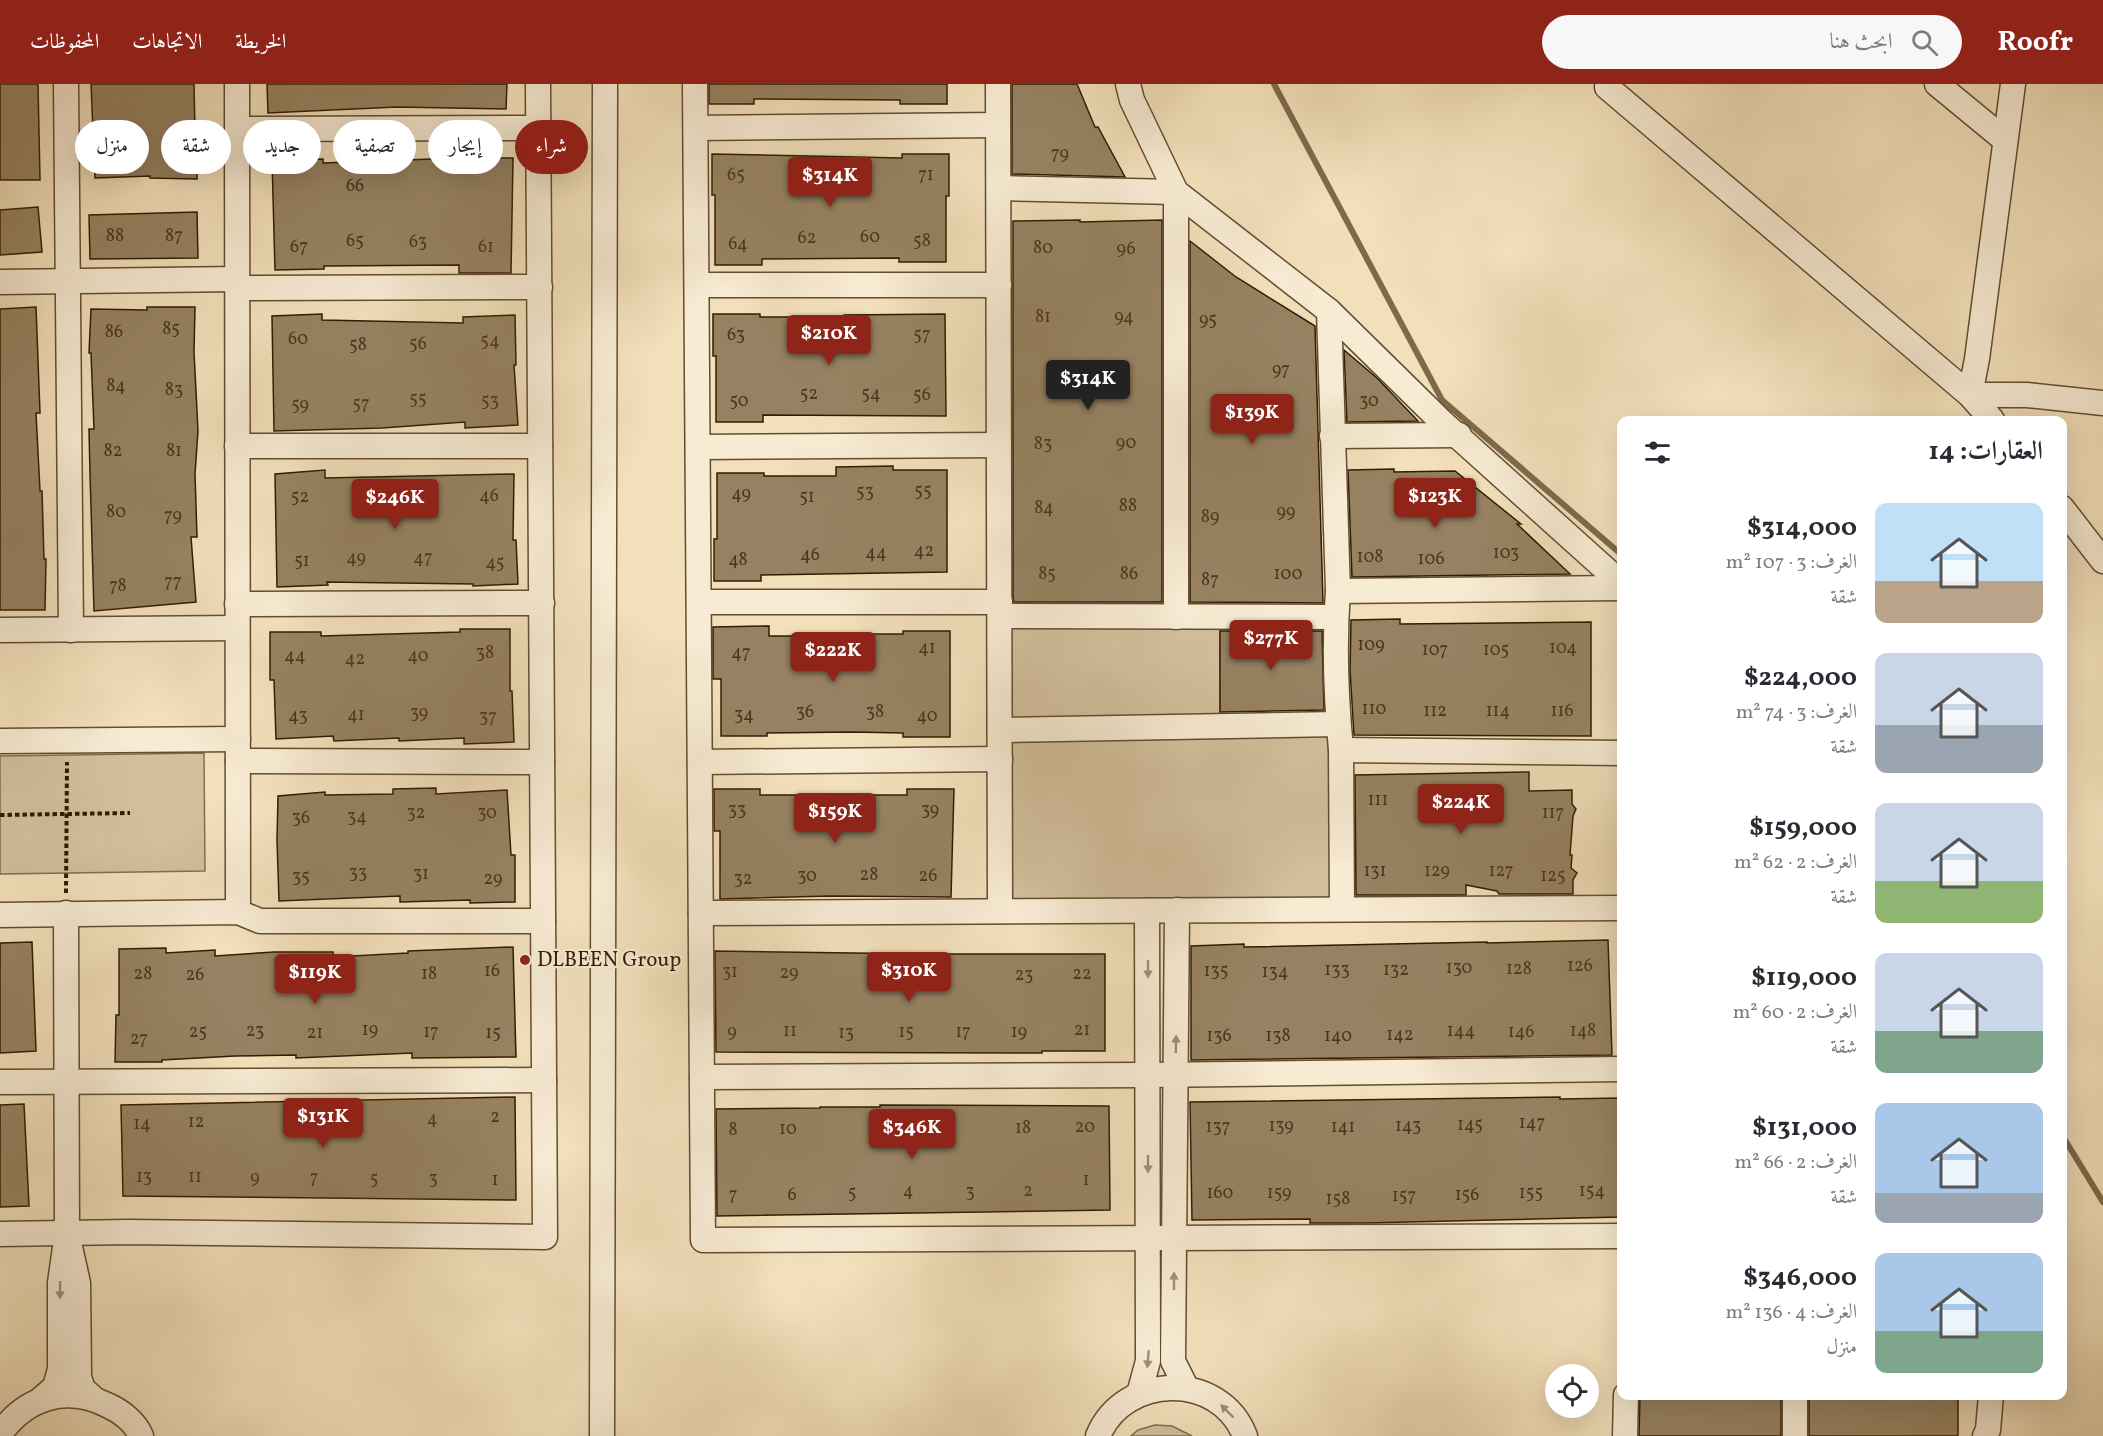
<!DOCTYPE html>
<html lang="ar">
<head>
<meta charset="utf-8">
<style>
	body { margin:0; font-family:Vollkorn,Amiri,serif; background:#f7f7f7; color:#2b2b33; direction:rtl; height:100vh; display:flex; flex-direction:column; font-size:22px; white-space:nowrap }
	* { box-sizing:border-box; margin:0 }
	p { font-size:20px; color:#7c7c81 }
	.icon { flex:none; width:33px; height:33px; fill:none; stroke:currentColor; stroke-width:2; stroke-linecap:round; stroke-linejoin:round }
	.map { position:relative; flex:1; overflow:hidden; direction:ltr }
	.panel { position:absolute; left:1617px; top:332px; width:450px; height:984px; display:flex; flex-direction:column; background:#fff; border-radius:12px; box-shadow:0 6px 24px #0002; direction:rtl }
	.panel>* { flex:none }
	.guide { position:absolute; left:18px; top:36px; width:570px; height:54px; direction:rtl; display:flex; gap:12px }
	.tools { position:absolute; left:1545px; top:1280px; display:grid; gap:12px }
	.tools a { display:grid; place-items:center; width:54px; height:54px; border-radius:50%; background:#fff; box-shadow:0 6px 24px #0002; font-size:30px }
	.price { position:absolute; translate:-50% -51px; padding:0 14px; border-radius:6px; background:#8f2418; color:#fff; font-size:20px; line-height:39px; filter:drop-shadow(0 2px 3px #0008) }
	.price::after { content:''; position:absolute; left:50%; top:36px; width:18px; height:14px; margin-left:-9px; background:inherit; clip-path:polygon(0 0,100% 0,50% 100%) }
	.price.active { background:#222; color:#fff }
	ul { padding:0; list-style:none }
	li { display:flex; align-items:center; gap:18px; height:150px; padding:0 24px }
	li span { display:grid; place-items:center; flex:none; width:168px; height:120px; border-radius:12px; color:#555 }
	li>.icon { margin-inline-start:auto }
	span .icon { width:72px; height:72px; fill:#fffc; stroke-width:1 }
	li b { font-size:26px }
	h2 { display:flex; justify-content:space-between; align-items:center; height:72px; padding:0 24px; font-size:26px }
	.tag { padding:0 21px; border-radius:27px; background:#fff; box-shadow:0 6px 24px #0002; font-size:21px; line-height:54px }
	.tag.active { background:#8f2418; color:#fff }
	header { display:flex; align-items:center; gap:36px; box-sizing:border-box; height:84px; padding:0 30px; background:#8f2418; color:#fff }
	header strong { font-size:28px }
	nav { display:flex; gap:33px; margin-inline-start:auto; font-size:21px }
	.search { width:420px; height:54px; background:#f7f7f7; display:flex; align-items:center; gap:15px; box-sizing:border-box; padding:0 21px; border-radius:33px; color:#7c7c81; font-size:22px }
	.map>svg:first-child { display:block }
</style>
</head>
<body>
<header>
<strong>Roofr</strong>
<div class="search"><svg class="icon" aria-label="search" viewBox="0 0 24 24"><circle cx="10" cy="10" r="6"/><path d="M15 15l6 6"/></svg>ابحث هنا</div>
<nav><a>الخريطة</a><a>الاتجاهات</a><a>المحفوظات</a></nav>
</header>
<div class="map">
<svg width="2103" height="1352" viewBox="0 0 2103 1352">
	<rect width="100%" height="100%" fill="#f2e0bb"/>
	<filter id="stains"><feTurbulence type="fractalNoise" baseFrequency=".00333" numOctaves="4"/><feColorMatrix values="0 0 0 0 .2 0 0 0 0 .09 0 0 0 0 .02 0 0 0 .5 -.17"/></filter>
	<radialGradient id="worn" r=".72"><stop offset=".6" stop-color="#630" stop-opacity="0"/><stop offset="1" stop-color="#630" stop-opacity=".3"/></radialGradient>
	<!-- green -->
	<g fill="#d2bf9c" stroke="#826e4f" stroke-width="1.5">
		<polygon points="1009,541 1220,542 1220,633 1010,635"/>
		<polygon points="1331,651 1333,815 1010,818 1009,654"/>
		<polygon points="204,669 205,787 0,790 0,672"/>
		<polygon points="1155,1341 1172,1342 1192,1352 1131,1352 1138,1346"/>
	</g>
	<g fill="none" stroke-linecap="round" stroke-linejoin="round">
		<!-- stream -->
		<g stroke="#7f694b" stroke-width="6">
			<polyline points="1274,0 1442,316 1622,471"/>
			<polyline points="2062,1051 2103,1118"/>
		</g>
	</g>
	<!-- building -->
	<g fill="#968262" stroke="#331c02" stroke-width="1.5">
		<polygon points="0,0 38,0 40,96 0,96"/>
		<polygon points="91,0 194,0 195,49 197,49 197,95 150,94 150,92 95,94"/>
		<polygon points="267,0 507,0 506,25 397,23 268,29"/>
		<polygon points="709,0 947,0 947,20 900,20 900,16 754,15 754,20 709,20"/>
		<polygon points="1012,0 1077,0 1095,43 1098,43 1125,93 1012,90"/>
		<polygon points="712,70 902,74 902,70 949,70 949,112 946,112 946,178 899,178 899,174 762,175 762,181 715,181 715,111 712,111"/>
		<polygon points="459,74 513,74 511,189 459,189 459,181 324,182 324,185 275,186 272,76 323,75 323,79"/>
		<polygon points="38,123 42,168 0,171 0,126"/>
		<polygon points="197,128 198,174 90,175 89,131"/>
		<polygon points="1080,136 1080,138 1162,136 1162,518 1014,518 1013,515 1013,137"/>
		<polygon points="1190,157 1236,193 1315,242 1323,519 1190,518"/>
		<polygon points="36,223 40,329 36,329 40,407 42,407 44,475 46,475 45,526 0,526 0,225"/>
		<polygon points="147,223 195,223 194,268 198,347 195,390 197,453 191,453 196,518 94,527 90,390 89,345 94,345 91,269 89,269 91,225 147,226"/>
		<polygon points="322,230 322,236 463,239 463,233 515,231 516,281 514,281 518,341 465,344 465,338 382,344 274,347 272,232"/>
		<polygon points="713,230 760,230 760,233 844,233 844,231 945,230 946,332 763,331 763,338 716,338 716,272 713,272"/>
		<polygon points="1344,266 1377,294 1418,337 1347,338"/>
		<polygon points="893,382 893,386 947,386 947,488 761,491 761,497 714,497 714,455 717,455 717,389 764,389 764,392 836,392 836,383"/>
		<polygon points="1394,385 1394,388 1455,387 1521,440 1517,440 1570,490 1352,493 1348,386"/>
		<polygon points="325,386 325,394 514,390 513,456 516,456 518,500 473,502 473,500 327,498 328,501 277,503 275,390"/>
		<polygon points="1400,535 1400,540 1591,538 1591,652 1354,651 1350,586 1351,536"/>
		<polygon points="769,542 769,552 849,552 849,550 903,550 903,547 950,547 950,653 903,653 903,649 851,648 767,649 767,652 721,652 721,595 713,595 713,543"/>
		<polygon points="460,545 510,545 510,607 512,607 514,658 464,660 464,654 399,657 399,654 334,657 333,652 276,655 274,596 270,596 270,548 321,548 321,552 460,548"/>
		<polygon points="1220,547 1322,547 1324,626 1220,628"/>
		<polygon points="1529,688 1529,707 1572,706 1572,720 1576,725 1573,732 1570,771 1572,771 1571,784 1577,789 1573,796 1573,810 1499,810 1497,807 1466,801 1466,811 1356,811 1355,691"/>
		<polygon points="436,704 436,710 507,706 511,771 515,771 515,818 470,819 470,816 400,818 400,812 279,817 277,756 278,712 325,708 325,711 393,710 393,705"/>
		<polygon points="714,705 760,705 760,711 907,711 907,705 954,705 951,813 830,812 720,815 720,747 714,747"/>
		<polygon points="1608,856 1612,971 1191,976 1191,862 1244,860 1244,863 1487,858 1487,859"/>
		<polygon points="32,858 36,967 0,969 0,859"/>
		<polygon points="513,863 516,973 412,974 412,969 296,974 296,971 235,972 162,976 162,978 115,978 116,931 119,931 119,865 166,864 166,869 215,866 215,872 274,868 333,868 333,873 408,869 408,867"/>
		<polygon points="715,867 927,870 1105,870 1105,967 1042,967 1042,969 716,968"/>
		<polygon points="515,1013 516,1116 123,1112 121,1021"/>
		<polygon points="1560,1013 1560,1015 1622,1014 1621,1133 1367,1139 1310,1139 1310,1135 1192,1136 1190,1018"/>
		<polygon points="24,1020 29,1122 0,1123 0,1021"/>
		<polygon points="880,1021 1109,1022 1110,1126 717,1132 716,1025 820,1024 820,1023 880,1023"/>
		<polygon points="1640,1311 1781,1311 1781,1352 1639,1352"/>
		<rect x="1809" y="1311" width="149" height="41"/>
	</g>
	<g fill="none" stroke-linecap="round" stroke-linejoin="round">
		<defs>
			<g id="minor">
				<polyline points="66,0 71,546"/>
				<polyline points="237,0 238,828"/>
				<polyline points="695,0 703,1156 1622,1152"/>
				<polyline points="998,0 1000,827"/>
				<polyline points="1128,0 1132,16 1176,108 1329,227 1443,339 1622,500"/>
				<polyline points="1937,0 2005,56"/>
				<polyline points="2013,0 1977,275 1970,311 2027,311 2103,319"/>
				<polyline points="1607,3 1970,311 1992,336"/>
				<polyline points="696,44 998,41"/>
				<polyline points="237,45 538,44"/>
				<polyline points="999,104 1176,108 1176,533"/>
				<polyline points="0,198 237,195"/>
				<polyline points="697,201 999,201"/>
				<polyline points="237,204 540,203"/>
				<path d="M 1329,227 L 1338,507 C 1334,559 1336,614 1341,666 L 1342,825"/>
				<polyline points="1332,352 1459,351"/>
				<polyline points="237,362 540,362"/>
				<polyline points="698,363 999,361"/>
				<polyline points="2062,424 2103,477"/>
				<polyline points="1338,507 1622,504"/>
				<polyline points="699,518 1000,518"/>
				<polyline points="237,520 542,519"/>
				<polyline points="1000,532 1336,533"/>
				<polyline points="0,546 237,544"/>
				<polyline points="1000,646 1338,640"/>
				<polyline points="0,657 238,655"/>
				<polyline points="1341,666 1622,669"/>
				<polyline points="238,677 542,678"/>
				<polyline points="700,678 1000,675"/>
				<polyline points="1177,826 1173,1277 1187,1305"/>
				<polyline points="701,829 1622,824"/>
				<polyline points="0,831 238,828 260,837 543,837"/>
				<polyline points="702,993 1148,991 1622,985"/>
				<polyline points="0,998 544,996"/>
				<polyline points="0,1150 129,1148 545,1153 538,0"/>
				<polyline points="70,1163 78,1199 79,1293 83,1305 92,1313"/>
				<polyline points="1139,1310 1148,1277 1147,827"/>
				<polyline points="1795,1311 1795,1352"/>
				<polyline points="40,1316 55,1303 60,1285 60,1199 67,1149 66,829"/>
				<path d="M 0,1350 C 26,1313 66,1301 107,1321 C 121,1327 135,1338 141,1352"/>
				<polyline points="602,1352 605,0"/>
				<path d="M 1098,1352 C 1124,1289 1220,1287 1245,1352"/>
				<polyline points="1625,1352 1626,1311"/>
				<polyline points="1985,1352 1988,1346 1991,1311"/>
			</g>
		</defs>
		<!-- minor casing -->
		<use href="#minor" stroke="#634d30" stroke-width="27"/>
		<!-- path -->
		<g stroke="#331c02" stroke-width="4" stroke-dasharray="4.5 3" stroke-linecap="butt">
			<polyline points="0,731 130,729"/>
			<polyline points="66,809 67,678"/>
		</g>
		<!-- minor -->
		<use href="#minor" stroke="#f7ebd3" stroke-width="24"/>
	</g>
	<!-- one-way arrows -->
	<defs><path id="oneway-solid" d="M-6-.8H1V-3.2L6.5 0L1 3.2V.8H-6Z" transform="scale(1.5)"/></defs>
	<g fill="#9f8e75">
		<use href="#oneway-solid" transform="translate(1148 885) rotate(90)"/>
		<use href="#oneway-solid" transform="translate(1176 960) rotate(-89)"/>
		<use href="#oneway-solid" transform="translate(1148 1080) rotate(90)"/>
		<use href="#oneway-solid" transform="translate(1174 1197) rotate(-90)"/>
		<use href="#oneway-solid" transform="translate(60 1206) rotate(91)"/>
		<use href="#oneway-solid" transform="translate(1148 1275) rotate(95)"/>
		<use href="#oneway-solid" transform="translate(1227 1327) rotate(-135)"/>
	</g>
	<!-- markers -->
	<circle fill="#8f2418" stroke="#f7ebd3" stroke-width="2" cx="525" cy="876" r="6"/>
	<g text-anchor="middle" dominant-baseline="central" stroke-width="4.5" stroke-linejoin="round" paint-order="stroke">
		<!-- number labels -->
		<g font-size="18" fill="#4c361a">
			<text x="1060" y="70">79</text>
			<text x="736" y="91">65</text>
			<text x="926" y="91">71</text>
			<text x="355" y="102">66</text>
			<text x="115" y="152">88</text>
			<text x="174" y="152">87</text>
			<text x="870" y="153">60</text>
			<text x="807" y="154">62</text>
			<text x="355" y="157">65</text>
			<text x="922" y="157">58</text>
			<text x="418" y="158">63</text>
			<text x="738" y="160">64</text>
			<text x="299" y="163">67</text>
			<text x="486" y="163">61</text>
			<text x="1043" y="164">80</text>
			<text x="1126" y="165">96</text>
			<text x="1043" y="233">81</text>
			<text x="1124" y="233">94</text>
			<text x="1208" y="236">95</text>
			<text x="171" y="245">85</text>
			<text x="114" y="248">86</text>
			<text x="736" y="251">63</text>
			<text x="922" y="251">57</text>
			<text x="298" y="255">60</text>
			<text x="490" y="257">54</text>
			<text x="418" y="260">56</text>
			<text x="358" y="261">58</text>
			<text x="1281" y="286">97</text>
			<text x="116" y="302">84</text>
			<text x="174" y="306">83</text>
			<text x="809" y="310">52</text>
			<text x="871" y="310">54</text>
			<text x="922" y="311">56</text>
			<text x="418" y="315">55</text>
			<text x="490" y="317">53</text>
			<text x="739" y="317">50</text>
			<text x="1369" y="317">30</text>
			<text x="361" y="320">57</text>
			<text x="300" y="321">59</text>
			<text x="1126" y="359">90</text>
			<text x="1043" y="360">83</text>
			<text x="113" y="367">82</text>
			<text x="174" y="367">81</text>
			<text x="923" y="407">55</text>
			<text x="865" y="408">53</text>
			<text x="741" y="410">49</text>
			<text x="489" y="412">46</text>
			<text x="300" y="413">52</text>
			<text x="807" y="413">51</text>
			<text x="1128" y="422">88</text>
			<text x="1044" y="424">84</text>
			<text x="116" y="428">80</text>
			<text x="1286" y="428">99</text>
			<text x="173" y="432">79</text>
			<text x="1210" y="433">89</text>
			<text x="924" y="467">42</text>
			<text x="876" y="469">44</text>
			<text x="1506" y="469">103</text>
			<text x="810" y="471">46</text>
			<text x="1370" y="473">108</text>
			<text x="356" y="474">49</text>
			<text x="423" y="474">47</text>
			<text x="1431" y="475">106</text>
			<text x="738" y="476">48</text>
			<text x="302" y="477">51</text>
			<text x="495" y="479">45</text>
			<text x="1047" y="490">85</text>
			<text x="1129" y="490">86</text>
			<text x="1288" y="490">100</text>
			<text x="1210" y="496">87</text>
			<text x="173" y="498">77</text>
			<text x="118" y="502">78</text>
			<text x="1371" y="561">109</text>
			<text x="927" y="564">41</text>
			<text x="1563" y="564">104</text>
			<text x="1435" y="566">107</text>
			<text x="1496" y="566">105</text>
			<text x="485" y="569">38</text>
			<text x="741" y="569">47</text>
			<text x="295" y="572">44</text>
			<text x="418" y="572">40</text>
			<text x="355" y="575">42</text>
			<text x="1374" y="625">110</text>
			<text x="1435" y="627">112</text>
			<text x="1498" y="627">114</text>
			<text x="1562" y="627">116</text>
			<text x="805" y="628">36</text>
			<text x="875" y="628">38</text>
			<text x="419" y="629">39</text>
			<text x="356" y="631">41</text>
			<text x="744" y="631">34</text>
			<text x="298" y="632">43</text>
			<text x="927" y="632">40</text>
			<text x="488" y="633">37</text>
			<text x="1378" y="716">111</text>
			<text x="737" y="726">33</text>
			<text x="930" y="726">39</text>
			<text x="416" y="729">32</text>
			<text x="487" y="729">30</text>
			<text x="1553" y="729">117</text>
			<text x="357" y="733">34</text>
			<text x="301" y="734">36</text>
			<text x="1375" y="787">131</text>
			<text x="1437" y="787">129</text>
			<text x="1501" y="787">127</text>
			<text x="358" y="789">33</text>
			<text x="421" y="790">31</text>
			<text x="869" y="791">28</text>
			<text x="807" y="792">30</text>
			<text x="928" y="792">26</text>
			<text x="1553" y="792">125</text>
			<text x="301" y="793">35</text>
			<text x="493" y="795">29</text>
			<text x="743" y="795">32</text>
			<text x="1580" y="882">126</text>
			<text x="1459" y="884">130</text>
			<text x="1519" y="885">128</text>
			<text x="1337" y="886">133</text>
			<text x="1396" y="886">132</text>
			<text x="492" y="887">16</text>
			<text x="1216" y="887">135</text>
			<text x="730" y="888">31</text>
			<text x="1275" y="888">134</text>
			<text x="789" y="889">29</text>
			<text x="143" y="890">28</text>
			<text x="429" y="890">18</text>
			<text x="1082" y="890">22</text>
			<text x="195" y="891">26</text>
			<text x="1024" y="891">23</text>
			<text x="370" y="946">19</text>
			<text x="1082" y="946">21</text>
			<text x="255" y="947">23</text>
			<text x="790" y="947">11</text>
			<text x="1461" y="947">144</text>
			<text x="1583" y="947">148</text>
			<text x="198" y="948">25</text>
			<text x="431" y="948">17</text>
			<text x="732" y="948">9</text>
			<text x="906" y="948">15</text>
			<text x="963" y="948">17</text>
			<text x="1019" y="948">19</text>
			<text x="1521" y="948">146</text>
			<text x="315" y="949">21</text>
			<text x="493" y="949">15</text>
			<text x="846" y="949">13</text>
			<text x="1400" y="951">142</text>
			<text x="1219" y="952">136</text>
			<text x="1278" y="952">138</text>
			<text x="1338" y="952">140</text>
			<text x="139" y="955">27</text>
			<text x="495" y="1033">2</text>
			<text x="432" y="1035">4</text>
			<text x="196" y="1038">12</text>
			<text x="1532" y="1039">147</text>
			<text x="142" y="1040">14</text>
			<text x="1470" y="1041">145</text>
			<text x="1281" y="1042">139</text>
			<text x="1408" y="1042">143</text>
			<text x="1085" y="1043">20</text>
			<text x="1218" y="1043">137</text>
			<text x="1343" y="1043">141</text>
			<text x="1023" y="1044">18</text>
			<text x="788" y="1045">10</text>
			<text x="733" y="1046">8</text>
			<text x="144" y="1093">13</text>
			<text x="195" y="1093">11</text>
			<text x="255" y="1094">9</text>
			<text x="314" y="1094">7</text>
			<text x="374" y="1095">5</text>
			<text x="433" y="1095">3</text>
			<text x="495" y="1096">1</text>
			<text x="1086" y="1096">1</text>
			<text x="908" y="1107">4</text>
			<text x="1028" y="1107">2</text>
			<text x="1592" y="1107">154</text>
			<text x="970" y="1108">3</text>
			<text x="852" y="1109">5</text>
			<text x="1220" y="1109">160</text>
			<text x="1279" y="1109">159</text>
			<text x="1531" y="1109">155</text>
			<text x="733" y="1111">7</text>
			<text x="792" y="1111">6</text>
			<text x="1467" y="1111">156</text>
			<text x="1404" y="1112">157</text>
			<text x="1338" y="1115">158</text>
		</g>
		<!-- poi labels -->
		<g font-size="21" fill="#331c02" stroke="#f7ebd3" text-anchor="start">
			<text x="537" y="876">DLBEEN Group</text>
		</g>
	</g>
	<rect width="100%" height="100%" filter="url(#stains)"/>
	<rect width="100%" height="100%" fill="url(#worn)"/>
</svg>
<div class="tools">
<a><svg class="icon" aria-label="locate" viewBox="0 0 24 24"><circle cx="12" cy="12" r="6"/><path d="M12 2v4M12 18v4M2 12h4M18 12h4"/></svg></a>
</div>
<b class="price" style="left:830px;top:124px">$314K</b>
<b class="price" style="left:829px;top:282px">$210K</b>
<b class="price active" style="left:1088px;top:327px">$314K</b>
<b class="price" style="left:1252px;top:361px">$139K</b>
<b class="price" style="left:1435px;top:445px">$123K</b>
<b class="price" style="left:395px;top:446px">$246K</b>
<b class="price" style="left:1271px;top:587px">$277K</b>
<b class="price" style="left:833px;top:599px">$222K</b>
<b class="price" style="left:1461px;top:751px">$224K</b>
<b class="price" style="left:835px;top:760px">$159K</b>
<b class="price" style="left:909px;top:919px">$310K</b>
<b class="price" style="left:315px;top:921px">$119K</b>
<b class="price" style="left:323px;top:1065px">$131K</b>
<b class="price" style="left:912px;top:1076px">$346K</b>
<div class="guide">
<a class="tag active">شراء</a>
<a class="tag">إيجار</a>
<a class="tag">تصفية</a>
<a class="tag">جديد</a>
<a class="tag">شقة</a>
<a class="tag">منزل</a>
</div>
<section class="panel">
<h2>العقارات: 14<svg class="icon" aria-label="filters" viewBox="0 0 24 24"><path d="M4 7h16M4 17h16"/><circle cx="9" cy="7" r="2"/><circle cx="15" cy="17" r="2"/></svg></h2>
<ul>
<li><span style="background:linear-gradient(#bfe0f5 65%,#b9a48a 0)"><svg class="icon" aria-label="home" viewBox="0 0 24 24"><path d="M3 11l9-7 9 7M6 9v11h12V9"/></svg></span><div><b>$314,000</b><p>الغرف: 3 · 107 m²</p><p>شقة</p></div></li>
<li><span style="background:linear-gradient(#c9d6e8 60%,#9aa5b1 0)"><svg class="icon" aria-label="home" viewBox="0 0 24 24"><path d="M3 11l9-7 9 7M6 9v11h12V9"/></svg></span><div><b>$224,000</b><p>الغرف: 3 · 74 m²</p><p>شقة</p></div></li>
<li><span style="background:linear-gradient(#c9d6e8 65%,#8fb573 0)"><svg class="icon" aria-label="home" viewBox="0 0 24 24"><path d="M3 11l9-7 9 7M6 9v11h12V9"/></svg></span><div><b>$159,000</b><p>الغرف: 2 · 62 m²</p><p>شقة</p></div></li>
<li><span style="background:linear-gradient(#c9d6e8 65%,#7fa58c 0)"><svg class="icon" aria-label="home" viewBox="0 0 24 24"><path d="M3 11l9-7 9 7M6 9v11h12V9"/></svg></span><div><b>$119,000</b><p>الغرف: 2 · 60 m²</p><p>شقة</p></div></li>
<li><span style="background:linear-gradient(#a9c7e8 75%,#9aa5b1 0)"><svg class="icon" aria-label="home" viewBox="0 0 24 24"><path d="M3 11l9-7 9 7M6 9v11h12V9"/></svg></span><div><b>$131,000</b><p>الغرف: 2 · 66 m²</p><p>شقة</p></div></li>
<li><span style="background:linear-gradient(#a9c7e8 65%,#7fa58c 0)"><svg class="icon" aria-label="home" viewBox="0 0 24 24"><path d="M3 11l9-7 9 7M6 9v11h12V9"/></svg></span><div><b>$346,000</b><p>الغرف: 4 · 136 m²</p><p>منزل</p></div></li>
</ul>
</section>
</div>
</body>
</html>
